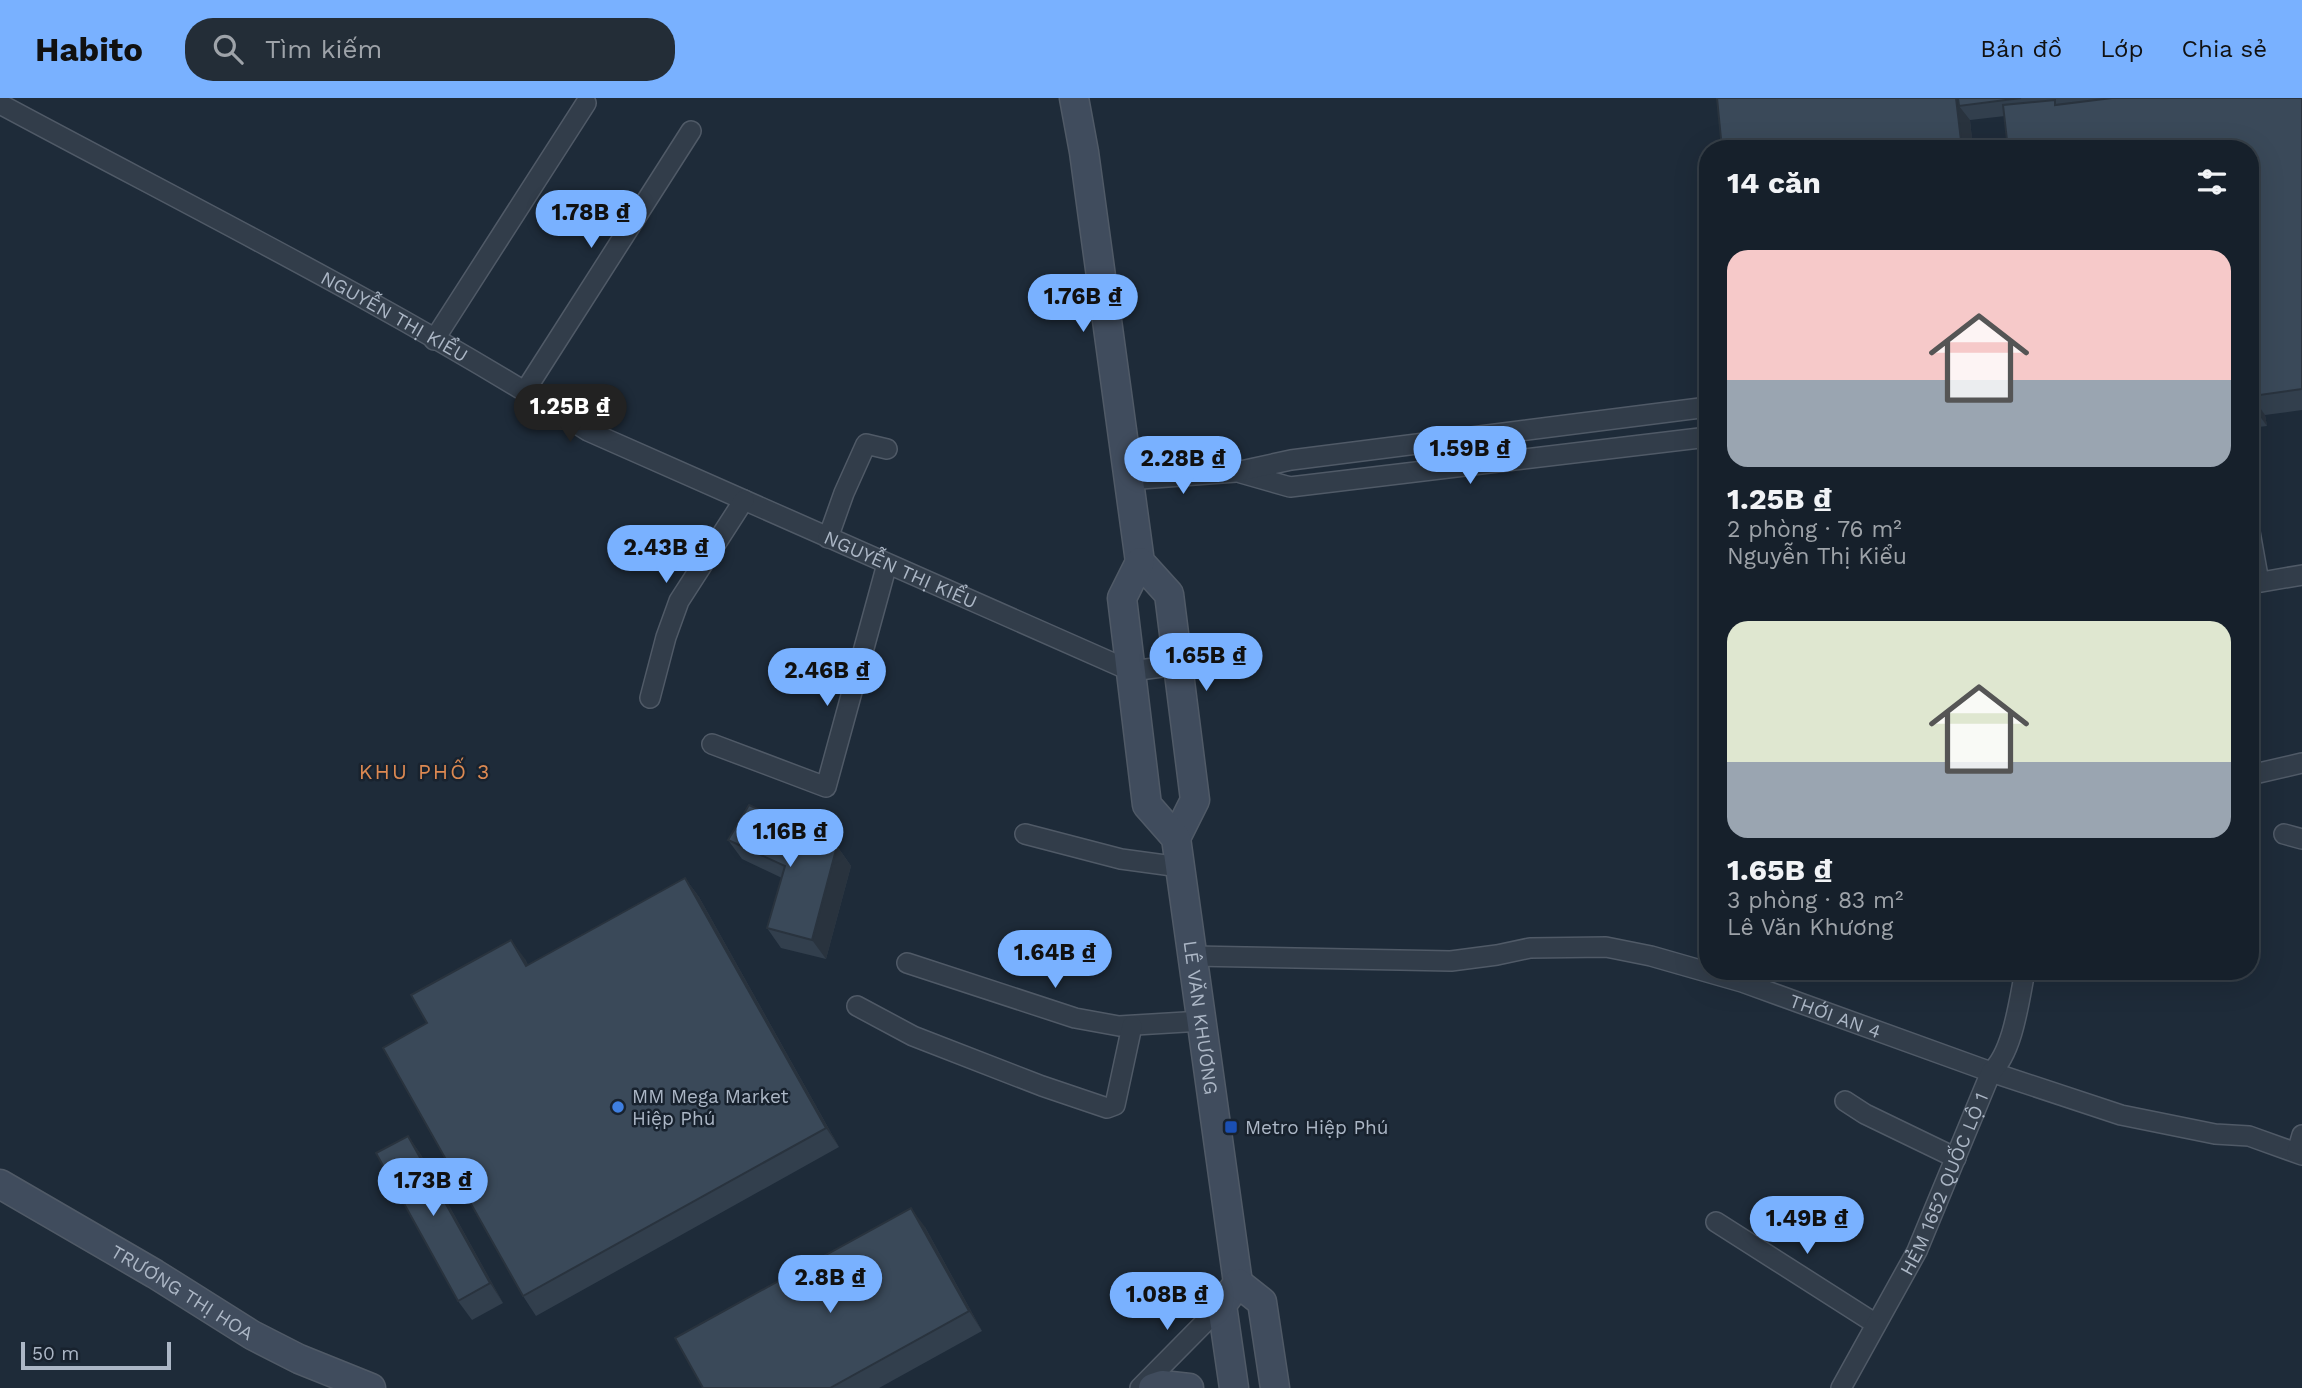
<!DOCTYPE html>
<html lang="vi">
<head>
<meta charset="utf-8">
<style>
	body { margin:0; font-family:"Work Sans",sans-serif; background:#232d37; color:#f1f3f6; height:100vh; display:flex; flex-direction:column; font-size:26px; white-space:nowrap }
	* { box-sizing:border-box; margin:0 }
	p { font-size:23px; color:#9ea3a9 }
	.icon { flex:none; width:38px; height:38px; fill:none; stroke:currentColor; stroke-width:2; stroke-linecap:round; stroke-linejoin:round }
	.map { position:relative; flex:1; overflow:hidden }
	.drawer { position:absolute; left:1699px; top:42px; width:560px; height:840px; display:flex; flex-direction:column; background:#16202b; border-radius:28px; box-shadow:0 7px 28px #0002,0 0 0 2px #353e47 }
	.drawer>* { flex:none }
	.scale { position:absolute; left:21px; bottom:18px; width:150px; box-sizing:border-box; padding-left:7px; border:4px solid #acb7c6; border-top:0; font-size:19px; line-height:24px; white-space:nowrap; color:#acb7c6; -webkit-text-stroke:5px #18222e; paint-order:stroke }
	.price { position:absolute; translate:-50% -60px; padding:0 16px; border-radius:24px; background:#79b1ff; color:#111; font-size:23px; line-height:46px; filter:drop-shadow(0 2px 4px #0008) }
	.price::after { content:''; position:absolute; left:50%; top:42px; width:21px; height:16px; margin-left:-10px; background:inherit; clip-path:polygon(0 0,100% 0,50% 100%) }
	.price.selected { background:#222; color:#fff }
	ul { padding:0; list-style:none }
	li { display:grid; align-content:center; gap:14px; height:371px; padding:0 28px }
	li span { display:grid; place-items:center; height:217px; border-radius:21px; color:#555 }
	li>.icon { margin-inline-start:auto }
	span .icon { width:126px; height:126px; fill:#fffc; stroke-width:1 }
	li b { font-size:30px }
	h2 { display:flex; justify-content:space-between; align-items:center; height:84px; padding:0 28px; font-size:30px }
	header { display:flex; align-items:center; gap:42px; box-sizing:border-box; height:98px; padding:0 35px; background:#79b1ff; color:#111 }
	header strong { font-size:33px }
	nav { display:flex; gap:38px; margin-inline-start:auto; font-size:24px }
	.search { width:490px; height:63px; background:#232d37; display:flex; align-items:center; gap:18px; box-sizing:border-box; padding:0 24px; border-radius:28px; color:#9ea3a9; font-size:26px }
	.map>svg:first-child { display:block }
</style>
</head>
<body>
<header>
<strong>Habito</strong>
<div class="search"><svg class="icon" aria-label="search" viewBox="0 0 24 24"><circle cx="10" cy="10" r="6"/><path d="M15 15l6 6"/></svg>Tìm kiếm</div>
<nav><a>Bản đồ</a><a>Lớp</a><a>Chia sẻ</a></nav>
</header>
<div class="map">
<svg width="2302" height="1290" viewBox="0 0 2302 1290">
	<rect width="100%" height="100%" fill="#1e2b39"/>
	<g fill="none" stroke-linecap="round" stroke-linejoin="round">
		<defs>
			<g id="street">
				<path id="s1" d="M 0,6 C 197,112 399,212 588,333 L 1131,573 L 1178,567"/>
				<polyline points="434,242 586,5"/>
				<polyline points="525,293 691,33"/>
				<polyline points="1241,375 1290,389 1708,339"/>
				<polyline points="1127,382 1236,374 1291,362 1708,309"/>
				<polyline points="2250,434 2259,484"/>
				<polyline points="828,440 844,395 866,346 887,351"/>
				<polyline points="2250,486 2302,477"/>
				<polyline points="650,600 666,539 679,503 744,402"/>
				<polyline points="712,646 826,689 887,466"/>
				<polyline points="2250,677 2302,665"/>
				<polyline points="1025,736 1121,761 1180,769"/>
				<polyline points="2284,736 2302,741"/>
				<path id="s2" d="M 1193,858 L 1451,863 L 1497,857 L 1530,850 L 1606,849 L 1651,858 L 1742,884 L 1991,974 L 2121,1017 L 2215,1036 L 2249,1038 L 2302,1057"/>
				<polyline points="907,865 1075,920 1119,928 1202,923"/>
				<polyline points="857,908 913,938 1042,988 1107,1010 1115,1007 1132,928"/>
				<polyline points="1845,1003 1865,1016 1956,1060"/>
				<polyline points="2297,1054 2302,1037"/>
				<polyline points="1716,1124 1876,1226"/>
				<polyline points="1140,1290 1222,1207"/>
				<path id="s3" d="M 1841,1290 L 1917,1153 L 1991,974 C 2013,954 2019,903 2025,873"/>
			</g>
			<g id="secondary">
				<polyline points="1074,0 1084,54 1140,464 1169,496 1195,702 1176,740"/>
				<path id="s4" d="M 1140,464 L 1122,500 L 1147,707 L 1176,740 L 1238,1185 L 1222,1207 L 1234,1290"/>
				<path id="s5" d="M 0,1086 L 155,1176 L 252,1237 L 299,1261 L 371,1290"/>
				<polyline points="1238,1185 1262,1204 1275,1290"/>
				<polyline points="1153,1290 1162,1287 1189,1290"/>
			</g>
		</defs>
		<!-- street casing -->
		<use href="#street" stroke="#505a67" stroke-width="22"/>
		<!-- secondary casing -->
		<use href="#secondary" stroke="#505a67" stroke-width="31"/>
		<!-- street -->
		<use href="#street" stroke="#323d4a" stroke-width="19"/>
		<!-- secondary -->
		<use href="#secondary" stroke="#404c5d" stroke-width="28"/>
	</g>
	<!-- wall -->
	<g fill="#323f4d">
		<polygon points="1717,0 2302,0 2302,312 2265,317 2267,328 2250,330 2250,51 2005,18 1970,22 1973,51"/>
		<polygon points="728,742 837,748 851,768 826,861 781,850 767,830 782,780 742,761"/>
		<polygon points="685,780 699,799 839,1049 536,1218 523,1198 427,925 525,861 528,867"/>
		<polygon points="408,1038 421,1057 503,1205 472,1222 458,1203"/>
		<polygon points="925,1129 982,1233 879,1290 703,1290"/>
	</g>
	<!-- shaded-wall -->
	<g fill="#29333e">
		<polygon points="1956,0 1967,0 1959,8 1970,22 1973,51 1962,51"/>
		<polygon points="2252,298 2265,317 2267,328 2253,309"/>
		<polygon points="837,748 851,768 826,861 812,842"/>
		<polygon points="685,780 699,799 839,1049 826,1030"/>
		<polygon points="511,842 525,861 540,888 526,868"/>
		<polygon points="408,1038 421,1057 503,1205 490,1185"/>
		<polygon points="911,1110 925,1129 982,1233 969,1213"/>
	</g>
	<!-- building -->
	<g fill="#3a4959" stroke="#29333e" stroke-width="2">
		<polygon points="1717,0 1956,0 1962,51 1722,51"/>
		<polygon points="1958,0 2021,0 1959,8"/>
		<polygon points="2112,0 2302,0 2302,291 2252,298 2253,309 2250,309 2250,51 2008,51 2003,7 2055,2 2055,7"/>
		<polygon points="749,707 837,748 812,842 767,830 785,768 728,742"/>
		<polygon points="685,780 826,1030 523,1198 383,950 427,925 411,897 511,842 526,868"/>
		<polygon points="408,1038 490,1185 458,1203 376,1055"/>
		<polygon points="911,1110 969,1213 830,1290 703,1290 675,1240"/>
	</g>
	<!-- markers -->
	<circle fill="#3f7fe0" stroke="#18222e" stroke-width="2.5" cx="618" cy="1009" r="7"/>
	<rect fill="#1a4fb4" stroke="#18222e" stroke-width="2.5" x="1224" y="1022" width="14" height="14" rx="3.5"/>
	<g text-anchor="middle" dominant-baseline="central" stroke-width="5" stroke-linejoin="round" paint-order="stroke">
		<!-- street labels -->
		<g font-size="19" fill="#acb7c6" stroke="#18222e">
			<text stroke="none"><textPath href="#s1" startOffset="448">NGUYỄN THỊ KIỂU</textPath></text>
			<text stroke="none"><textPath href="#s1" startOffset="1015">NGUYỄN THỊ KIỂU</textPath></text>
			<text stroke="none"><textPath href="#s2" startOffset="654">THỚI AN 4</textPath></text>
			<text stroke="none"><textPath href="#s4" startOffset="474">LÊ VĂN KHƯƠNG</textPath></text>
			<text stroke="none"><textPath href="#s3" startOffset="229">HẺM 1652 QUỐC LỘ 1</textPath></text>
			<text stroke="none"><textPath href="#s5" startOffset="212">TRƯƠNG THỊ HOA</textPath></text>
		</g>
		<!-- poi labels -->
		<g font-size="19" fill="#acb7c6" stroke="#18222e" text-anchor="start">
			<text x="632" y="998">MM Mega Market<tspan x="632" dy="22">Hiệp Phú</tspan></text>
			<text x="1245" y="1029">Metro Hiệp Phú</text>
		</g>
		<!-- neighbourhood labels -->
		<g font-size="21" letter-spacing="2" fill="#dc8952" stroke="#18222e">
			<text x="425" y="673">KHU PHỐ 3</text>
		</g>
	</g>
</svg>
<div class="scale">50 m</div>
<b class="price" style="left:591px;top:152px">1.78B ₫</b>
<b class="price" style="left:1083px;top:236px">1.76B ₫</b>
<b class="price selected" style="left:570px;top:346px">1.25B ₫</b>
<b class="price" style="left:1470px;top:388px">1.59B ₫</b>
<b class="price" style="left:1183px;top:398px">2.28B ₫</b>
<b class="price" style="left:666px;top:487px">2.43B ₫</b>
<b class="price" style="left:1206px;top:595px">1.65B ₫</b>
<b class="price" style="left:827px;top:610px">2.46B ₫</b>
<b class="price" style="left:790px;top:771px">1.16B ₫</b>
<b class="price" style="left:1055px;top:892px">1.64B ₫</b>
<b class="price" style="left:433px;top:1120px">1.73B ₫</b>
<b class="price" style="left:1807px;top:1158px">1.49B ₫</b>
<b class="price" style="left:830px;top:1217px">2.8B ₫</b>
<b class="price" style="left:1167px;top:1234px">1.08B ₫</b>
<section class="drawer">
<h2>14 căn<svg class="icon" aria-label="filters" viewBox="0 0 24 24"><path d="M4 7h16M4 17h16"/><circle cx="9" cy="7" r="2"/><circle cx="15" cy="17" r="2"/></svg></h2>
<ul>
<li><span style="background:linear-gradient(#f6c9c9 60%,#9aa5b1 0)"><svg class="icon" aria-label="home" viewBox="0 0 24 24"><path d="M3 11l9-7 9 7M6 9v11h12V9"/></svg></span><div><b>1.25B ₫</b><p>2 phòng · 76 m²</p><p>Nguyễn Thị Kiểu</p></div></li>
<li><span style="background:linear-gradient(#dfe7d0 65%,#9aa5b1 0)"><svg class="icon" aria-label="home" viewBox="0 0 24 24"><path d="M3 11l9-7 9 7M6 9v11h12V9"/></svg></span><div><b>1.65B ₫</b><p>3 phòng · 83 m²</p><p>Lê Văn Khương</p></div></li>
</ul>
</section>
</div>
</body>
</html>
